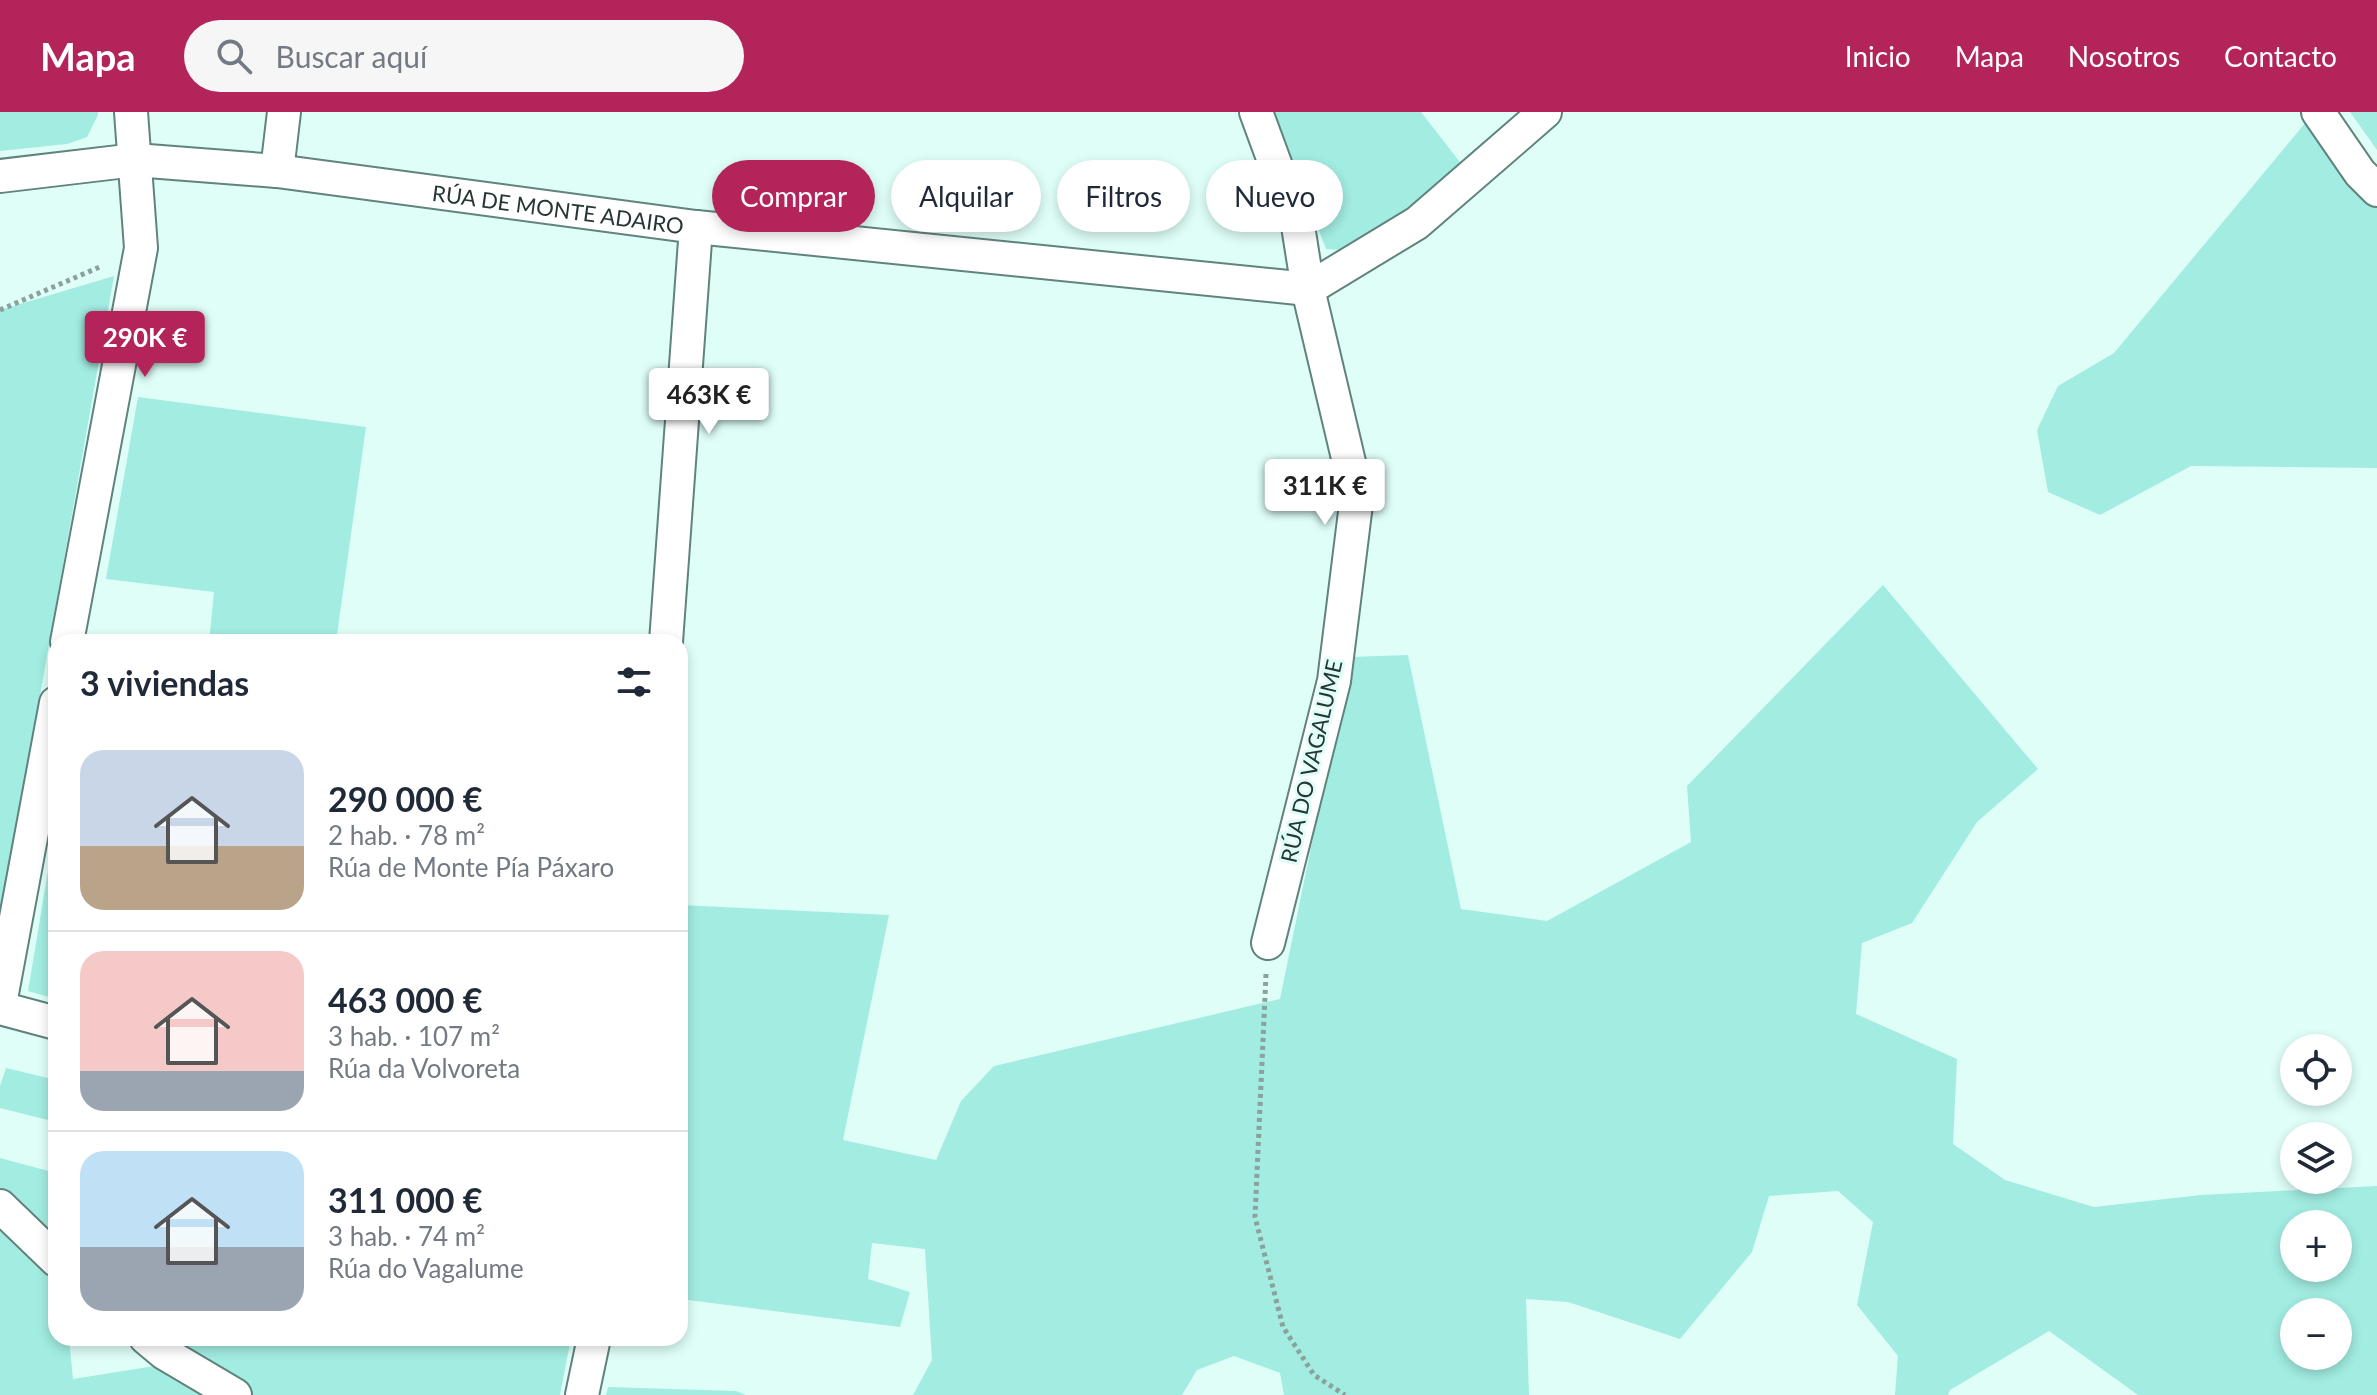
<!DOCTYPE html>
<html lang="es">
<head>
<meta charset="utf-8">
<style>
	body { margin:0; font-family:Lato,sans-serif; background:#f6f6f7; color:#1f2937; height:100vh; display:flex; flex-direction:column; font-size:30px; white-space:nowrap }
	* { box-sizing:border-box; margin:0 }
	p { font-size:26px; color:#747a83 }
	.icon { flex:none; width:44px; height:44px; fill:none; stroke:currentColor; stroke-width:2; stroke-linecap:round; stroke-linejoin:round }
	.map { position:relative; flex:1; overflow:hidden }
	.panel { position:absolute; left:48px; top:522px; width:640px; height:712px; display:flex; flex-direction:column; background:#fff; border-radius:24px; box-shadow:0 4px 12px #0003 }
	.panel>* { flex:none }
	.hud { position:absolute; left:712px; top:48px; width:760px; height:72px; display:flex; gap:16px }
	.fabs { position:absolute; left:2280px; top:922px; display:grid; gap:16px }
	.fabs a { display:grid; place-items:center; width:72px; height:72px; border-radius:50%; background:#fff; box-shadow:0 4px 12px #0003; font-size:40px }
	.price { position:absolute; translate:-50% -68px; padding:0 18px; border-radius:8px; background:#fff; color:#222; font-size:26px; line-height:52px; filter:drop-shadow(0 2px 4px #0008) }
	.price::after { content:''; position:absolute; left:50%; top:48px; width:24px; height:18px; margin-left:-12px; background:inherit; clip-path:polygon(0 0,100% 0,50% 100%) }
	.price.selected { background:#b2245a; color:#fff }
	ul { padding:0; list-style:none }
	li { display:flex; align-items:center; gap:24px; height:200px; padding:0 32px }
	li+li { border-top:2px solid #e0e1e3 }
	li span { display:grid; place-items:center; flex:none; width:224px; height:160px; border-radius:24px; color:#555 }
	li>.icon { margin-inline-start:auto }
	span .icon { width:96px; height:96px; fill:#fffc; stroke-width:1 }
	li b { font-size:34px }
	h2 { display:flex; justify-content:space-between; align-items:center; height:96px; padding:0 32px; font-size:34px }
	.pill { padding:0 28px; border-radius:36px; background:#fff; box-shadow:0 4px 12px #0003; font-size:28px; line-height:72px }
	.pill.selected { background:#b2245a; color:#fff }
	header { display:flex; align-items:center; gap:48px; box-sizing:border-box; height:112px; padding:0 40px; background:#b2245a; color:#fff }
	header strong { font-size:38px }
	nav { display:flex; gap:44px; margin-inline-start:auto; font-size:28px }
	.search { width:560px; height:72px; background:#f6f6f7; display:flex; align-items:center; gap:20px; box-sizing:border-box; padding:0 28px; border-radius:44px; color:#747a83; font-size:30px }
	.map>svg:first-child { display:block }
</style>
</head>
<body>
<header>
<strong>Mapa</strong>
<div class="search"><svg class="icon" aria-label="search" viewBox="0 0 24 24"><circle cx="10" cy="10" r="6"/><path d="M15 15l6 6"/></svg>Buscar aquí</div>
<nav><a>Inicio</a><a>Mapa</a><a>Nosotros</a><a>Contacto</a></nav>
</header>
<div class="map">
<svg width="2377" height="1283" viewBox="0 0 2377 1283">
	<rect width="100%" height="100%" fill="#dffef8"/>
	<!-- green -->
	<g fill="#a2ece1" fill-rule="evenodd">
		<polygon points="0,0 98,0 98,3 87,25 67,32 0,39"/>
		<polygon points="1274,0 1421,0 1463,54 1354,139 1326,137"/>
		<polygon points="2350,0 2377,0 2377,38"/>
		<polygon points="2311,4 2377,84 2377,356 2191,354 2100,403 2048,380 2037,318 2058,274 2114,241"/>
		<polygon points="114,164 0,810 0,198"/>
		<polygon points="138,285 366,315 336,530 209,530 214,480 106,467"/>
		<path d="M 1883,473 L 2038,657 L 1977,710 L 1912,811 L 1862,831 L 1856,902 L 1957,947 L 1953,1032 L 2005,1068 L 2094,1095 L 2201,1083 L 2377,1074 L 2377,1283 L 2138,1283 L 2049,1219 L 1950,1278 L 1948,1283 L 1895,1283 L 1898,1244 L 1857,1193 L 1873,1110 L 1838,1079 L 1769,1084 L 1752,1140 L 1680,1227 L 1568,1190 L 1526,1187 L 1529,1283 L 1284,1283 L 1280,1261 L 1234,1244 L 1197,1258 L 1182,1283 L 913,1283 L 932,1248 L 925,1137 L 872,1131 L 868,1167 L 910,1180 L 900,1215 L 680,1187 L 680,793 L 889,803 L 843,1028 L 936,1048 L 961,989 L 994,954 L 1280,887 L 1350,545 L 1408,543 L 1461,797 L 1547,809 L 1691,730 L 1687,674 ZM 2294,1112 L 2338,1112 L 2338,1156 L 2294,1156 ZM 2294,1200 L 2338,1200 L 2338,1244 L 2294,1244 Z"/>
		<polygon points="53,729 56,730 56,887 28,879"/>
		<polygon points="6,956 56,968 56,1010 0,996 0,974"/>
		<polygon points="0,1046 56,1061 56,1134 0,1084"/>
		<polygon points="0,1104 56,1172 56,1226 69,1226 73,1267 167,1252 217,1283 0,1283"/>
		<polygon points="161,1226 571,1226 560,1283 253,1283"/>
		<polygon points="608,1275 736,1279 746,1283 606,1283"/>
	</g>
	<g fill="none" stroke-linecap="round" stroke-linejoin="round">
		<defs>
			<g id="minor">
				<polyline points="1256,0 1298,114 1308,177 1357,384 1334,569 1268,831"/>
				<polyline points="2318,0 2360,61 2377,78"/>
				<polyline points="277,59 284,0"/>
				<path id="s1" d="M 0,64 L 135,48 L 277,59 L 696,115 L 1308,177 L 1417,111 L 1545,0"/>
				<polyline points="67,530 141,136 131,0"/>
				<polyline points="666,530 696,115"/>
				<polyline points="0,892 56,591"/>
				<polyline points="0,896 56,911"/>
				<polyline points="0,1094 56,1148"/>
				<polyline points="146,1226 164,1241 235,1283"/>
				<polyline points="582,1283 594,1226"/>
			</g>
		</defs>
		<!-- minor casing -->
		<use href="#minor" stroke="#60837e" stroke-width="36"/>
		<!-- path -->
		<g stroke="#8aa19d" stroke-width="5" stroke-dasharray="4 4" stroke-linecap="butt">
			<polyline points="0,198 102,154"/>
			<polyline points="1266,862 1255,1105 1283,1215 1314,1263 1345,1283"/>
		</g>
		<!-- minor -->
		<use href="#minor" stroke="#fff" stroke-width="32"/>
	</g>
	<g text-anchor="middle" dominant-baseline="central" stroke-width="6" stroke-linejoin="round" paint-order="stroke">
		<!-- street labels -->
		<g font-size="22" fill="#273634" stroke="#dffef8">
			<text stroke="none"><textPath href="#s1" startOffset="562">RÚA DE MONTE ADAIRO</textPath></text>
			<text transform="translate(1311 649) rotate(-77)">RÚA DO VAGALUME</text>
		</g>
	</g>
</svg>
<div class="fabs">
<a><svg class="icon" aria-label="locate" viewBox="0 0 24 24"><circle cx="12" cy="12" r="6"/><path d="M12 2v4M12 18v4M2 12h4M18 12h4"/></svg></a>
<a><svg class="icon" aria-label="layers" viewBox="0 0 24 24"><path d="M12 4l9 5-9 5-9-5zM3 14l9 5 9-5"/></svg></a>
<a>+</a>
<a>−</a>
</div>
<b class="price selected" style="left:145px;top:267px">290K €</b>
<b class="price" style="left:709px;top:324px">463K €</b>
<b class="price" style="left:1325px;top:415px">311K €</b>
<div class="hud">
<a class="pill selected">Comprar</a>
<a class="pill">Alquilar</a>
<a class="pill">Filtros</a>
<a class="pill">Nuevo</a>
</div>
<section class="panel">
<h2>3 viviendas<svg class="icon" aria-label="filters" viewBox="0 0 24 24"><path d="M4 7h16M4 17h16"/><circle cx="9" cy="7" r="2"/><circle cx="15" cy="17" r="2"/></svg></h2>
<ul>
<li><span style="background:linear-gradient(#c9d6e8 60%,#b9a48a 0)"><svg class="icon" aria-label="home" viewBox="0 0 24 24"><path d="M3 11l9-7 9 7M6 9v11h12V9"/></svg></span><div><b>290 000 €</b><p>2 hab. · 78 m²</p><p>Rúa de Monte Pía Páxaro</p></div></li>
<li><span style="background:linear-gradient(#f6c9c9 75%,#9aa5b1 0)"><svg class="icon" aria-label="home" viewBox="0 0 24 24"><path d="M3 11l9-7 9 7M6 9v11h12V9"/></svg></span><div><b>463 000 €</b><p>3 hab. · 107 m²</p><p>Rúa da Volvoreta</p></div></li>
<li><span style="background:linear-gradient(#bfe0f5 60%,#9aa5b1 0)"><svg class="icon" aria-label="home" viewBox="0 0 24 24"><path d="M3 11l9-7 9 7M6 9v11h12V9"/></svg></span><div><b>311 000 €</b><p>3 hab. · 74 m²</p><p>Rúa do Vagalume</p></div></li>
</ul>
</section>
</div>
</body>
</html>
